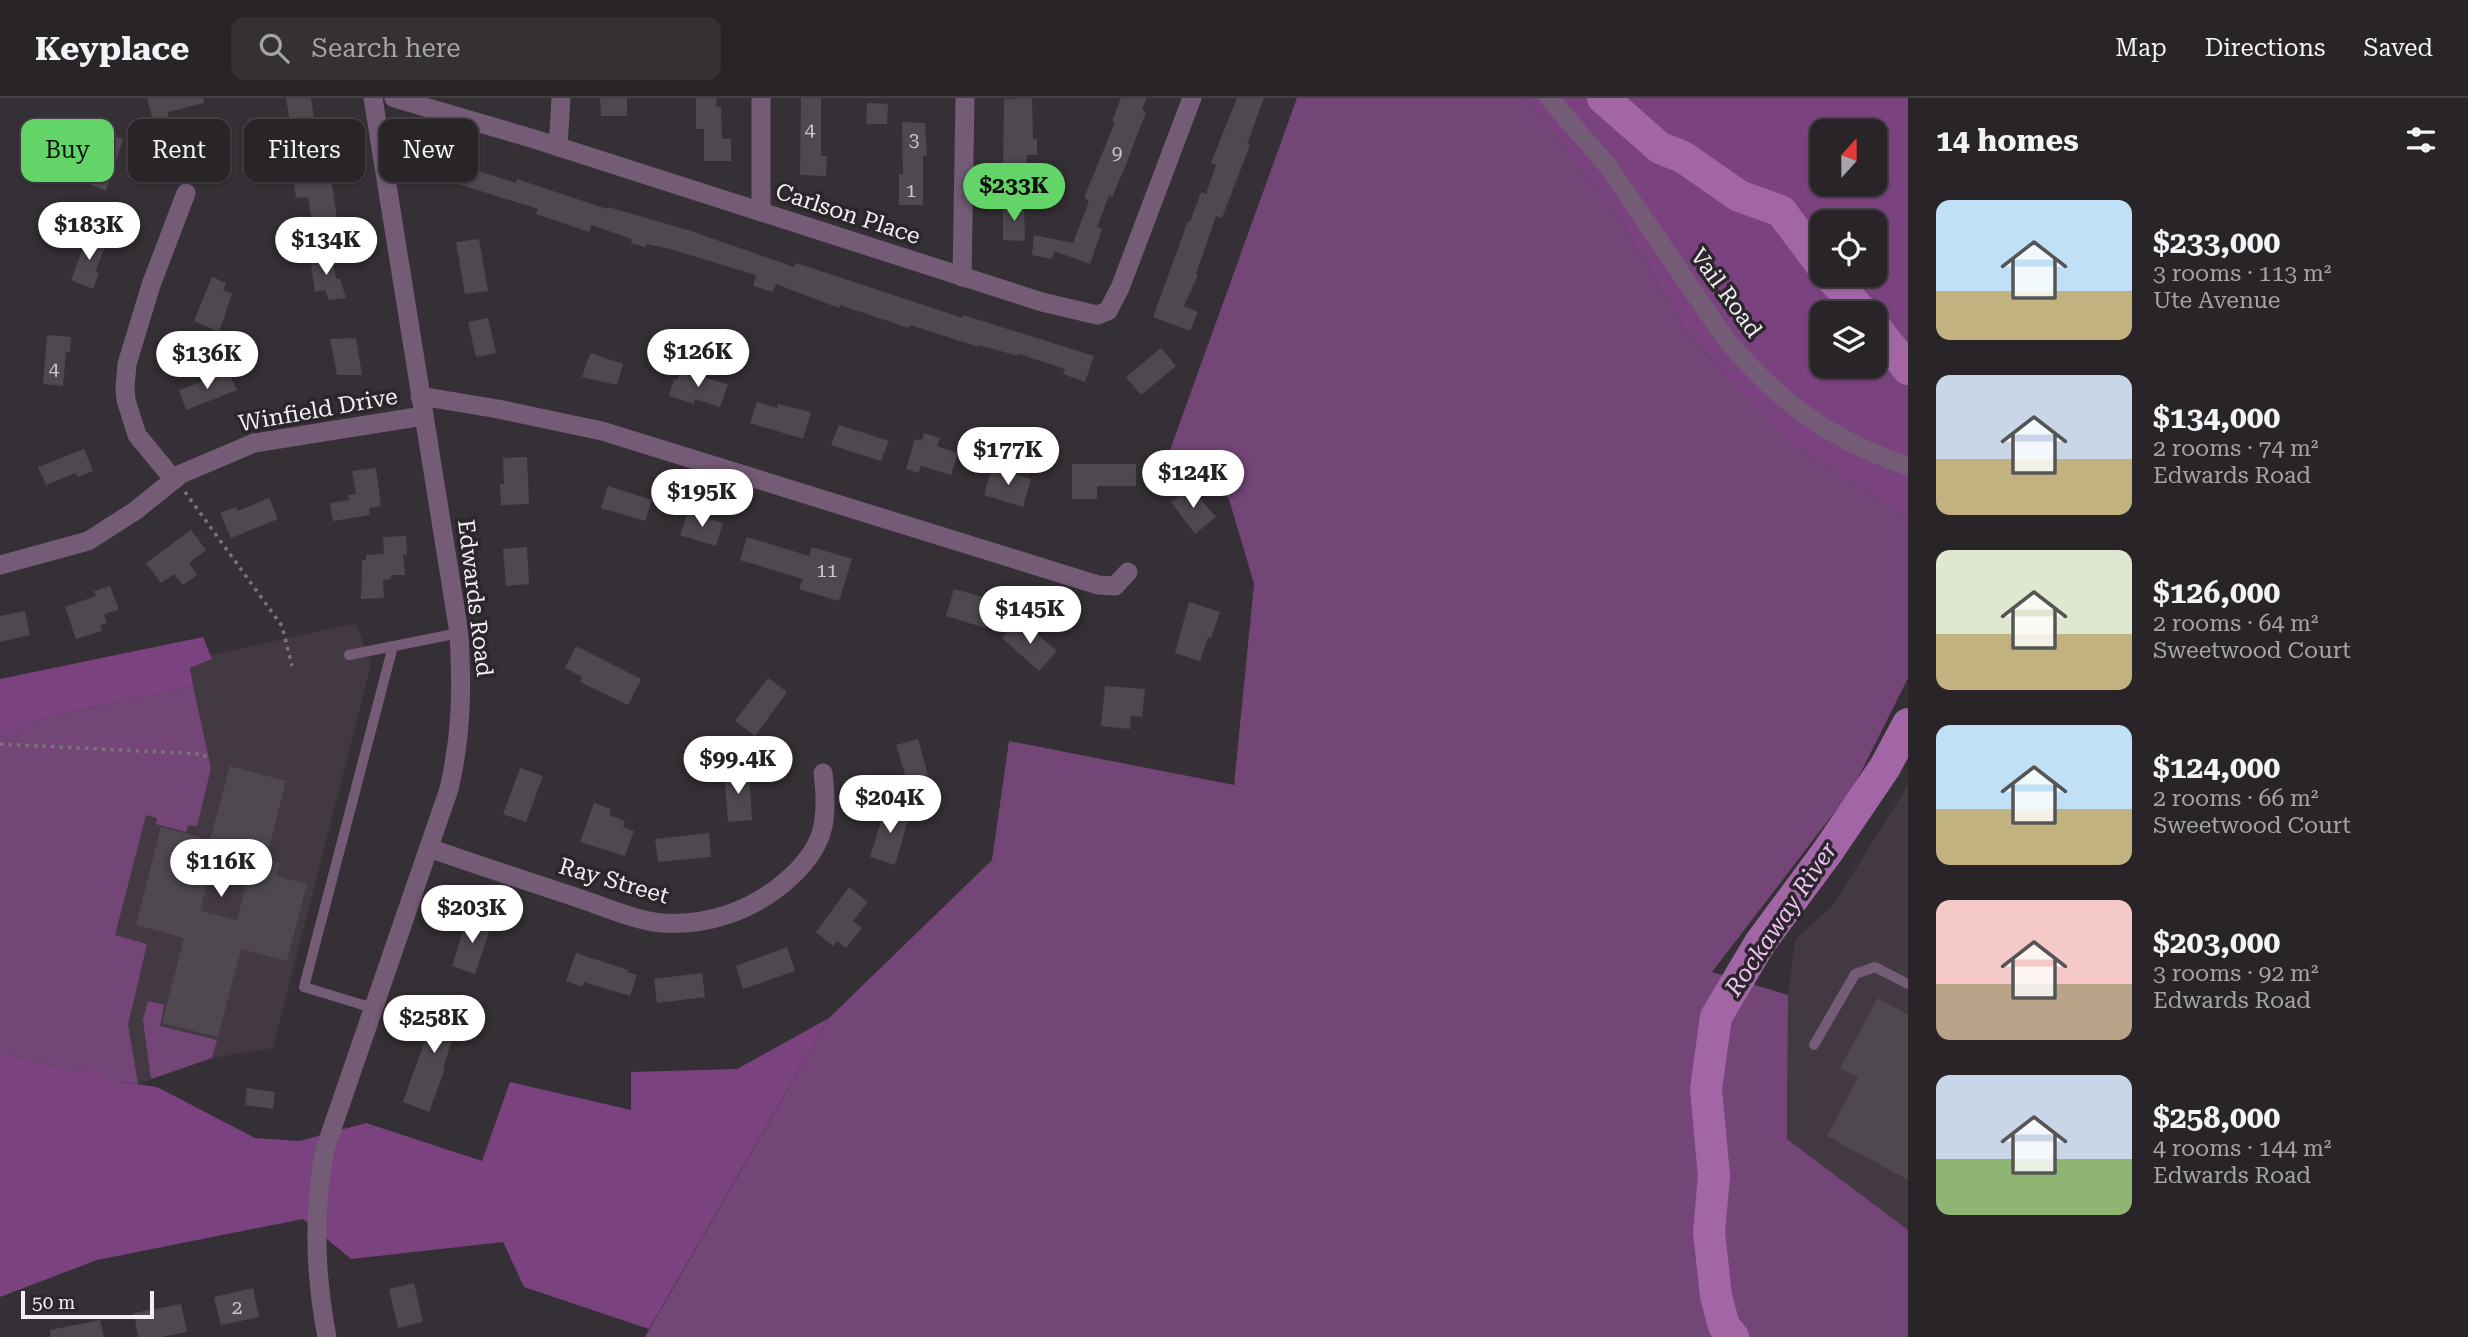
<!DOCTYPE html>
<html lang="en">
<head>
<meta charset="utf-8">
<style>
	body { margin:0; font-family:"Roboto Serif",serif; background:#343034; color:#f1f3f6; height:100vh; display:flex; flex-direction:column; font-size:26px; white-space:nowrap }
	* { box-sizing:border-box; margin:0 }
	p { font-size:23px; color:#a5a4a8 }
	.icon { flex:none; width:38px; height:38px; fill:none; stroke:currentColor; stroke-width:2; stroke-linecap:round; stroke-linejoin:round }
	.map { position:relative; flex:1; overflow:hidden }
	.details { display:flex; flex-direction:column; background:#282428; width:560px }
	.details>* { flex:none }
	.hud { position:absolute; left:21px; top:21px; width:665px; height:63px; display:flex; gap:14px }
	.needle { width:46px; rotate:21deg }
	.fabs { position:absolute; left:1810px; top:21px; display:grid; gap:14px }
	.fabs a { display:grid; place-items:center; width:77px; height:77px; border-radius:14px; background:#282428; box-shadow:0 2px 5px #0004,0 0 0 2px #444145; font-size:35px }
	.scale { position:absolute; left:21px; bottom:18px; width:133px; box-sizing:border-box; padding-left:7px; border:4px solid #f2eff2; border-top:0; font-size:19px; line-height:24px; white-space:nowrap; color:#f2eff2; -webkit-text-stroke:5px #2b262b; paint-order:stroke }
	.price { position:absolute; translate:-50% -60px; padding:0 16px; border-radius:24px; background:#fff; color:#222; font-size:23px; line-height:46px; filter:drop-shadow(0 2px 4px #0008) }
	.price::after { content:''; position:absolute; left:50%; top:42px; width:21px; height:16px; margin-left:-10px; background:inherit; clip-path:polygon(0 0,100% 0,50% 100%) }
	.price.selected { background:#63d468; color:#111 }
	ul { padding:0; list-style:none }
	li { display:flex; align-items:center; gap:21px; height:175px; padding:0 28px }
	li span { display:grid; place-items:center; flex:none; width:196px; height:140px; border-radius:14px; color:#555 }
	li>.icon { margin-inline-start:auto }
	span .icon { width:84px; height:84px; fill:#fffc; stroke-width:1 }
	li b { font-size:30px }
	h2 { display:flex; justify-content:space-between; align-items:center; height:84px; padding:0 28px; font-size:30px }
	.pill { padding:0 24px; border-radius:14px; background:#282428; box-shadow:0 2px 5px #0004,0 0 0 2px #444145; font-size:24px; line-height:63px }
	.pill.selected { background:#63d468; color:#111 }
	header { display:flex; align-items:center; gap:42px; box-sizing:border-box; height:98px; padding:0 35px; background:#282428; border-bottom:2px solid #444145 }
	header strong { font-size:33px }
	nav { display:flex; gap:38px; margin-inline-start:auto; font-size:24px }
	.search { width:490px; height:63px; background:#343034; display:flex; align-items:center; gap:18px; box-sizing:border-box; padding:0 24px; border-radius:14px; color:#a5a4a8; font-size:26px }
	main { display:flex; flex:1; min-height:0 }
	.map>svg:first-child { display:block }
</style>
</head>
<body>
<header>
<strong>Keyplace</strong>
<div class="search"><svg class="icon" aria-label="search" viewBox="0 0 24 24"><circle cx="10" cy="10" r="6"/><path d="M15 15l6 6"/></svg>Search here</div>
<nav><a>Map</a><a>Directions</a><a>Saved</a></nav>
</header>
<main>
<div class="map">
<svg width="1908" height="1239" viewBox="0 0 1908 1239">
	<rect width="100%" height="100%" fill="#353035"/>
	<!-- built -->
	<g fill="#433943">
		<polygon points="356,525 371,567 273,950 212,960 138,986 120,984 0,954 0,640 193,588 190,570 211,561 211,557"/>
		<polygon points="1908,687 1908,1132 1787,1041 1788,897 1795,842 1833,807"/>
	</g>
	<!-- green -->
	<g fill="#744678">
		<polygon points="1297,0 1520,0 1535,12 1618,118 1690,239 1790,344 1908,421 1908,580 1853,690 1712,874 1788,897 1787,1041 1908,1132 1908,1239 645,1239 829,920 992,762 1009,643 1234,687 1254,486 1229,401 1170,352"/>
		<polygon points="193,588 211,670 197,728 188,727 186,734 156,726 157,720 146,717 115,837 147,846 128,927 138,986 120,984 93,969 79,974 0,954 0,640 41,621"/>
		<polygon points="148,903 164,907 160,928 217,942 212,960 151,981 143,922"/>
	</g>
	<!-- forest -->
	<g fill="#7b4280" fill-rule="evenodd">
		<path d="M 1520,0 L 1908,0 L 1908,421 L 1790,344 L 1690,239 L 1618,118 L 1535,12 ZM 1822,33 L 1874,33 L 1874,86 L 1822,86 ZM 1822,124 L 1874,124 L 1874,177 L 1822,177 ZM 1822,215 L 1874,215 L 1874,268 L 1822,268 Z"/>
		<polygon points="203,539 212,561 190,570 193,588 41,621 0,640 0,581"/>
		<polygon points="829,920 649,1231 524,1189 503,1144 351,1161 303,1121 97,1162 0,1199 0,954 79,974 93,969 120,984 157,989 255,1040 299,1043 366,1025 482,1063 510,984 631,1012 631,974 737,971"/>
	</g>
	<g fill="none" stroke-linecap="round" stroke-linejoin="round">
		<!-- river -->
		<g stroke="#a266a6" stroke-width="32">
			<polyline points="1603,0 1660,50 1683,59 1739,98 1781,113 1822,168"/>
			<polyline points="1829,177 1863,215"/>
			<polyline points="1874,228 1908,271"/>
			<polyline points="1733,1239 1724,1228 1716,1198 1709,1134 1714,1078 1706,991 1716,919 1760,845 1828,753 1885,669 1908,626"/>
		</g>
	</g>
	<!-- building -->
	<g fill="#4f494f" fill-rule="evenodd">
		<polygon points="147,0 203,0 204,5 168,14 168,19 153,22"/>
		<polygon points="286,0 311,0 314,21 318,20 321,41 288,45 285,25 290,24"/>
		<polygon points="600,0 627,0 627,18 601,18"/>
		<polygon points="696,0 717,0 716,9 721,9 722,41 731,41 731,63 704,63 704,31 696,31"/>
		<polygon points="801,0 821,0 821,58 827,58 826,78 800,77"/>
		<polygon points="1032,0 1033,41 1037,41 1037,57 1027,57 1026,73 1003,73 1004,1"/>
		<polygon points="1121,0 1147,0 1142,12 1146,14 1125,69 1112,99 1109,97 1097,129 1102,131 1090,166 1054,153 1052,161 1032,157 1034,137 1073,145 1089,103 1084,100 1115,24 1112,23"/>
		<polygon points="1237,0 1264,0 1247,46 1250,47 1222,120 1216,118 1196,176 1198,177 1184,208 1198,214 1190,233 1153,219 1188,123 1190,124 1201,94 1206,96 1216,67 1211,65"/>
		<polygon points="867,5 888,6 887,26 866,26"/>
		<polygon points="902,24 925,25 927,58 923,58 923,107 899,107 899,76 903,76"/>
		<polygon points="103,34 123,41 106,93 85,84"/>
		<polygon points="446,58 476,68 475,72 516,85 517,81 607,111 608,109 688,132 794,169 796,165 963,220 963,217 1094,258 1085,284 1063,276 1065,271 1019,256 1018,258 979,247 979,249 910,227 909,230 840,207 839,210 776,186 773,194 753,188 756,177 670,151 647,146 645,149 631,145 632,141 591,127 589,134 536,116 538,111 439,80"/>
		<polygon points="331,80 337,121 312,124 308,99 296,100 294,85"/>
		<polygon points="1003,108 1024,108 1025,143 1003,142"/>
		<polygon points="88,136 107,143 95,174 99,175 93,191 71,182"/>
		<polygon points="479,141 488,193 465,196 456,144"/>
		<polygon points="332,156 336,181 340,181 346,200 329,202 325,192 315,194 310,159"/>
		<polygon points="212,179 226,185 223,192 232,196 219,234 194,223"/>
		<polygon points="488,220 496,255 476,259 468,224"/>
		<polygon points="47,237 71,239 70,254 66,254 63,288 43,286"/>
		<polygon points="356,240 362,277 337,277 330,241"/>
		<polygon points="1161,250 1176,268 1141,297 1126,279"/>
		<polygon points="590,255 623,266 617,287 582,279"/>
		<polygon points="680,273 728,286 720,309 695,301 694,306 669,298 674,281 677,282"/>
		<polygon points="228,274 237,292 186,312 179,292"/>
		<polygon points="757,304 777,310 778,306 811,314 803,341 750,325"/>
		<polygon points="839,327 889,343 881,363 831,347"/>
		<polygon points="924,335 940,340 937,348 958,355 951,377 921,368 919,375 906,371 915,341 922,343"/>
		<polygon points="84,351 93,373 78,379 76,375 46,387 38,369"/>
		<polygon points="527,359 529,406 501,407 500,386 504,386 503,360"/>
		<polygon points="1072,366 1136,366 1136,388 1097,388 1097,401 1072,401"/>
		<polygon points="992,369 1031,381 1023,409 984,397"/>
		<polygon points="376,370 381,408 369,410 370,417 333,423 330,405 349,402 348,397 356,396 352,373"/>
		<polygon points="608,388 652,402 645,423 601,410"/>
		<polygon points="1190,389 1216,419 1195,436 1171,404"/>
		<polygon points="269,400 278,421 231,440 220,415 236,409 238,413"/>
		<polygon points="688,414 723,425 716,448 680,437"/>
		<polygon points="191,432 206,452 189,465 197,477 183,487 174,476 161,485 146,465"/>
		<polygon points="406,438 407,457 403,457 405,477 391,477 391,481 383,482 384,500 361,501 362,462 366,462 366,457 384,456 383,439"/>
		<polygon points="747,439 809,458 812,449 852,461 839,503 799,491 803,481 740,462"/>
		<polygon points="527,449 529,486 506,488 503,451"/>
		<polygon points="110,488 119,512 104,516 107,525 100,527 102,533 76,541 65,509 96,498 94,493"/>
		<polygon points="954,491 994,502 985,530 946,518"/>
		<polygon points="1189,504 1220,514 1211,540 1208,539 1200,563 1175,555"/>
		<polygon points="25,513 30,537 0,544 0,518"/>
		<polygon points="1017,524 1026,531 1028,529 1057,553 1039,573 1002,540"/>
		<polygon points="576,548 641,581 628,607 580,584 582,579 565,570"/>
		<polygon points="768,580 787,594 755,638 735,623"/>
		<polygon points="1105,588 1145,591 1142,619 1131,618 1130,631 1101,628"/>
		<polygon points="918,641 928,677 907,683 896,647"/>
		<path d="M 230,668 L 286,683 L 266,761 L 280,765 L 276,778 L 307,786 L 287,863 L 241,851 L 218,939 L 162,925 L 184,840 L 136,827 L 161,729 L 210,742 ZM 210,774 L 247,784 L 237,822 L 200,813 Z"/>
		<polygon points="520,670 543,678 526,724 503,716"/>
		<polygon points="749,672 752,722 728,724 724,674"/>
		<polygon points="594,705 611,711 609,717 625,723 623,729 634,733 625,758 580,744"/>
		<polygon points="886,708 910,715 895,767 870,759"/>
		<polygon points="709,735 711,759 658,764 655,741"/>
		<polygon points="849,789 868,804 853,823 862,830 846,850 837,843 833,848 816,834"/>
		<polygon points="468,818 492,825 475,876 452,868"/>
		<polygon points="787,849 795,873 743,891 736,868"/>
		<polygon points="576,855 628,872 627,874 637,877 630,898 584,884 582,889 566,883"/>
		<polygon points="702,875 705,899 657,905 654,881"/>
		<polygon points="441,897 464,906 443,970 445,971 444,974 429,1014 403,1004"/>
		<polygon points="1878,900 1908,917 1908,1082 1827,1038 1858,980 1840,970"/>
		<polygon points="247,990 275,994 273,1011 245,1007"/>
		<polygon points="414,1185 423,1224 398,1230 389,1191"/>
		<polygon points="253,1190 259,1219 221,1227 214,1199"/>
		<polygon points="181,1206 187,1234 161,1239 138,1239 134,1215"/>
		<polygon points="100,1222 104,1239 50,1239 50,1232"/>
	</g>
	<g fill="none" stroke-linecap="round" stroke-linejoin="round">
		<!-- path -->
		<g stroke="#787478" stroke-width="3.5" stroke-dasharray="3.5 5" stroke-linecap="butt">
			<polyline points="185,394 282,528 292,568"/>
			<polyline points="0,646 201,656 208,660"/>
		</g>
		<!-- service -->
		<g stroke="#745b76" stroke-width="10">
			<polyline points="349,557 459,535"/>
			<polyline points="373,910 304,889 393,548"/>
			<polyline points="1814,947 1855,876 1875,869 1908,886"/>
		</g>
		<!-- minor -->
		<g stroke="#745b76" stroke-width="19">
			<polyline points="394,0 531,40 1042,204 1097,217 1108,213 1120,190 1192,0"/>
			<polyline points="558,49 561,0"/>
			<polyline points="761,114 761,0"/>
			<polyline points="962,179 965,0"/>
			<polyline points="420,298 498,311 602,333 1098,487 1115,488 1128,474"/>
			<polyline points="174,382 137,337 126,302 125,290 127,266 151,187 186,95"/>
			<polyline points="0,467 88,443 135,413 181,376 254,345 423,318"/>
			<path d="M 429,750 C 480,768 530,784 581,801 C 605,809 637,823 662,825 C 707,828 751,813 785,784 C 825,750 829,723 823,675"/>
		</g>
		<!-- tertiary -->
		<g stroke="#745b76" stroke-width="19">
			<path d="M 1549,0 L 1608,68 L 1725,240 C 1778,303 1829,342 1908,368"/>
			<path d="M 327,1239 C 315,1177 313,1113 325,1051 L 449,691 C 462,635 462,592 459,535 L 373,0"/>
		</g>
	</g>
	<g text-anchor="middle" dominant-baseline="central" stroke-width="7" stroke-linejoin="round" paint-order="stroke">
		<!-- number labels -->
		<g font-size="19" fill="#c9c6c9">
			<text x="810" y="31">4</text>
			<text x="914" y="41">3</text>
			<text x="1117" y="54">9</text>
			<text x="911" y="92">1</text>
			<text x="54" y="270">4</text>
			<text x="827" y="472">11</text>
			<text x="237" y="1209">2</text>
		</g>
		<!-- street labels -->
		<g font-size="23" fill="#f2eff2" stroke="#2b262b">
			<text transform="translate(848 116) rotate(18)">Carlson Place</text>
			<text transform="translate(1726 195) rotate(54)">Vail Road</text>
			<text transform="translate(318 312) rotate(-10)">Winfield Drive</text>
			<text transform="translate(475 500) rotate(83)">Edwards Road</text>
			<text transform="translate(614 783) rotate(16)">Ray Street</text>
		</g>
		<!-- water labels -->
		<g font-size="24" font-style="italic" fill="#f2c1f5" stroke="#2b262b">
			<text transform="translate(1781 821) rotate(-56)">Rockaway River</text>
		</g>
	</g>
</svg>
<div class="fabs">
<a><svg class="needle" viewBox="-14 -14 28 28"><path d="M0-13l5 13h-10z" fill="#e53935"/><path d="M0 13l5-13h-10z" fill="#a5a4a8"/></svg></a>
<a><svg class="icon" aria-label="locate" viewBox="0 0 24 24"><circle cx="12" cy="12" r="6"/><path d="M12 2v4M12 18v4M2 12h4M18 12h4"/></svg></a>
<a><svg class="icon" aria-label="layers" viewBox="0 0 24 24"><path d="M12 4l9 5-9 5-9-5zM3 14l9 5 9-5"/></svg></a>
</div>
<div class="scale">50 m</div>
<b class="price selected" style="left:1014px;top:125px">$233K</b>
<b class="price" style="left:89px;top:164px">$183K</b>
<b class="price" style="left:326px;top:179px">$134K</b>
<b class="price" style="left:698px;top:291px">$126K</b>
<b class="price" style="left:207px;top:293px">$136K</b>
<b class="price" style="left:1008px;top:389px">$177K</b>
<b class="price" style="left:1193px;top:412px">$124K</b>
<b class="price" style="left:702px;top:431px">$195K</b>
<b class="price" style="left:1030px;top:548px">$145K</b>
<b class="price" style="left:738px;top:698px">$99.4K</b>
<b class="price" style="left:890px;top:737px">$204K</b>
<b class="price" style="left:221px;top:801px">$116K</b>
<b class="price" style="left:472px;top:847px">$203K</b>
<b class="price" style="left:434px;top:957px">$258K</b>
<div class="hud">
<a class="pill selected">Buy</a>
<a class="pill">Rent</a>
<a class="pill">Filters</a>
<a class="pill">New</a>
</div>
</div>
<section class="details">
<h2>14 homes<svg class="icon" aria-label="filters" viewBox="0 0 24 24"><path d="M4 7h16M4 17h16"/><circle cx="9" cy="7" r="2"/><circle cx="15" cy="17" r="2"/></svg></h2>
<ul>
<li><span style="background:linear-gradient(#bfe0f5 65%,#c2b280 0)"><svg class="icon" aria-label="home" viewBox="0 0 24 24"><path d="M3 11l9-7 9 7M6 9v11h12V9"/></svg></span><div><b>$233,000</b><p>3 rooms · 113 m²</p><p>Ute Avenue</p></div></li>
<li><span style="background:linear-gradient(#c9d6e8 60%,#c2b280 0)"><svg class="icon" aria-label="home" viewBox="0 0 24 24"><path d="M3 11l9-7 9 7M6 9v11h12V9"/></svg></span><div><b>$134,000</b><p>2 rooms · 74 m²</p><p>Edwards Road</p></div></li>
<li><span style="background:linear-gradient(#dfe7d0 60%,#c2b280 0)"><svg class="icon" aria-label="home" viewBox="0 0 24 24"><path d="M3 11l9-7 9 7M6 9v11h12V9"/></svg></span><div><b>$126,000</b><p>2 rooms · 64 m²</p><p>Sweetwood Court</p></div></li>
<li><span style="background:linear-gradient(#bfe0f5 60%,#c2b280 0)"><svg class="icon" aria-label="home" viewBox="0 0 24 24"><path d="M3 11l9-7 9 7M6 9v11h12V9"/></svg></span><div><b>$124,000</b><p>2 rooms · 66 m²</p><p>Sweetwood Court</p></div></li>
<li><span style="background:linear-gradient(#f6c9c9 60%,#b9a48a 0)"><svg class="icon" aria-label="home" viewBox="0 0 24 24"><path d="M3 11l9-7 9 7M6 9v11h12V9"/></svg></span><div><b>$203,000</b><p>3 rooms · 92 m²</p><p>Edwards Road</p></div></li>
<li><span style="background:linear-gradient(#c9d6e8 60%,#8fb573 0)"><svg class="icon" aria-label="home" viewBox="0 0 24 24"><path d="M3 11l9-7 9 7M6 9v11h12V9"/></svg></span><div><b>$258,000</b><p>4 rooms · 144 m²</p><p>Edwards Road</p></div></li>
</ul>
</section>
</main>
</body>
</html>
